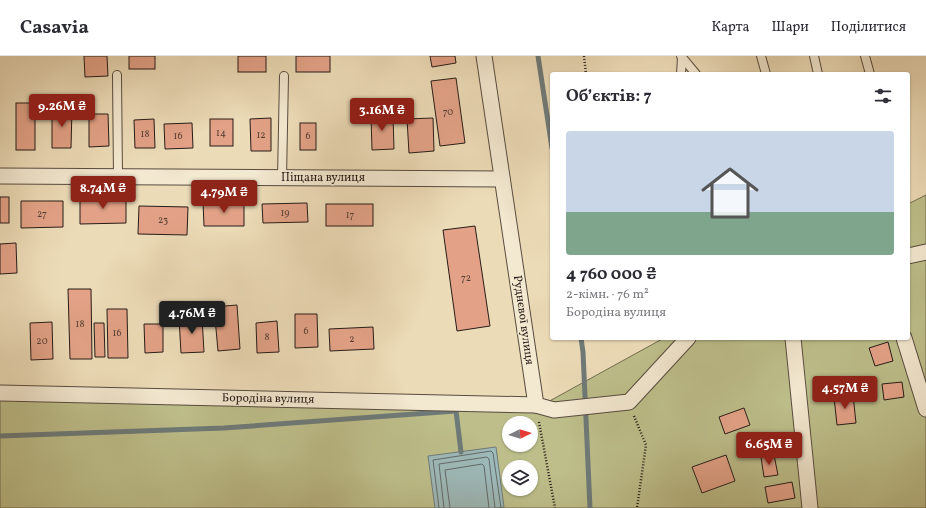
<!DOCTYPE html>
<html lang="uk">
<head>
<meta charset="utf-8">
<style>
	body { margin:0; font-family:Vollkorn,serif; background:#f7f7f7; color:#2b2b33; height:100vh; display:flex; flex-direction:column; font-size:15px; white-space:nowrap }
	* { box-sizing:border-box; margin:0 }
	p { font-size:13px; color:#7c7c81 }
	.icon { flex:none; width:22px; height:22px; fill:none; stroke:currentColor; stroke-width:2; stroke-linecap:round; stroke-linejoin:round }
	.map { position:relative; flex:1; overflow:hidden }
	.drawer { position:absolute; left:550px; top:16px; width:360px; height:268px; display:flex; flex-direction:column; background:#fff; border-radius:4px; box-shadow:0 1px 3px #0004 }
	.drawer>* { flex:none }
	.needle { width:26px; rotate:85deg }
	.controls { position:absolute; left:502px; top:360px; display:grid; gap:8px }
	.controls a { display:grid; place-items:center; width:36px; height:36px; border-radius:50%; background:#fff; box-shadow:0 1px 3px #0004; font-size:20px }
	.price { position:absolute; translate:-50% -34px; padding:0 9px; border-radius:4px; background:#8f2418; color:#fff; font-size:13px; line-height:26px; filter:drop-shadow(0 1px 2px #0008) }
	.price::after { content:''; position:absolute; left:50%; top:24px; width:12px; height:9px; margin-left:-6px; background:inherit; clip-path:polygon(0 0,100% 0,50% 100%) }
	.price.active { background:#222; color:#fff }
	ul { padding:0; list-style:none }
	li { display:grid; align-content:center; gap:8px; height:212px; padding:0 16px }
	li+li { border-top:1px solid #e1e1e2 }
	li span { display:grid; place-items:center; height:124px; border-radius:4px; color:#555 }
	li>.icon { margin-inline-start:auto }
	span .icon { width:72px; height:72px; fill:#fffc; stroke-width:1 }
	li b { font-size:17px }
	h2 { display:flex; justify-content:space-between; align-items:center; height:48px; padding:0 16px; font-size:17px }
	header { display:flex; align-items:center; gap:24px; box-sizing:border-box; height:56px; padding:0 20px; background:#fff; border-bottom:1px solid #e1e1e2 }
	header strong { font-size:19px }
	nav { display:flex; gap:22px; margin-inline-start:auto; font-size:14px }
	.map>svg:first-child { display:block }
</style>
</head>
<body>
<header>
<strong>Casavia</strong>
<nav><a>Карта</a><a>Шари</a><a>Поділитися</a></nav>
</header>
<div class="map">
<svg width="926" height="452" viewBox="0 0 926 452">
	<rect width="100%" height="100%" fill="#ecdbb7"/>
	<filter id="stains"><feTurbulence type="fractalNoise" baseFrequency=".005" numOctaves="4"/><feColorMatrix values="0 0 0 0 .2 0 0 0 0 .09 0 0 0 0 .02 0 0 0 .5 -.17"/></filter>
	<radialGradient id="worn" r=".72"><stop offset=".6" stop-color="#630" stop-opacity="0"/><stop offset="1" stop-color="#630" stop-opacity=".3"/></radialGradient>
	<!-- green -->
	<path fill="#bdbe8a" stroke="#726d50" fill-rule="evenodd" d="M 926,139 L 926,452 L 0,452 L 0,338 L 535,353 L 664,282 L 908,282 L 908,148 ZM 509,367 L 531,367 L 531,389 L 509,389 ZM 509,411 L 531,411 L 531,433 L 509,433 Z"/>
	<!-- water -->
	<polygon fill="#9db9b9" stroke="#6e7a78" points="496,391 504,451 494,452 435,452 428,400"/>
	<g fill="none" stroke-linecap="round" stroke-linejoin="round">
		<!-- shore -->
		<g stroke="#626a68" stroke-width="1">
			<polyline points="439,452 433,404 491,395 493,397 501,452"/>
			<polyline points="444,452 439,408 487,401 489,403 495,452"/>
			<polyline points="450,452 445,414 482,408 484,410 489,452"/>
		</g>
		<!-- stream -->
		<g stroke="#6e7a78" stroke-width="5">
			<polyline points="538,0 552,92"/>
			<polyline points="581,282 583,296 590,452"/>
			<polyline points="0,380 224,372 456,355 461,396"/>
		</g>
	</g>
	<!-- building -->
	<g fill="#e3a287" stroke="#271c17">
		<polygon points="84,0 107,0 108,20 85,21"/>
		<rect x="129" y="0" width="26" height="13"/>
		<rect x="238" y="0" width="28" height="16"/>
		<rect x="296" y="0" width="34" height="16"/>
		<polygon points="430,0 455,0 456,7 432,11"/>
		<polygon points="456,22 465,87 440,90 431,25"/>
		<rect x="16" y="47" width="19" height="47"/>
		<polygon points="52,52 72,52 71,92 52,92"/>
		<polygon points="89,58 108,58 109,90 89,91"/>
		<polygon points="393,59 394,93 372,94 371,60"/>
		<polygon points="271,62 271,95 251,95 250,63"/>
		<polygon points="433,62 434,95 409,97 407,63"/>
		<polygon points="154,63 155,92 135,92 134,64"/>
		<rect x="210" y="63" width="23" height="27"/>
		<polygon points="192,67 193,92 165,93 164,68"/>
		<rect x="300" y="67" width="16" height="27"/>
		<rect x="0" y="141" width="9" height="26"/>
		<polygon points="80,141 126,141 126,167 80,168"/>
		<polygon points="21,145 63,145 63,171 21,172"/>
		<polygon points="203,146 244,146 244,170 204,170"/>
		<polygon points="307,147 308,166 263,167 262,148"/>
		<rect x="326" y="148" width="47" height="22"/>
		<polygon points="139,150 188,151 187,179 138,178"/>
		<polygon points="475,170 490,270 457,275 443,174"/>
		<polygon points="16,187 17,217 0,218 0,188"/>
		<polygon points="68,233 91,233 92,303 70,303"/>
		<polygon points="237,249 240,293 218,295 214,251"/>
		<polygon points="107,253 127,253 128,302 108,302"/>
		<polygon points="295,258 317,258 318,291 295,292"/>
		<polygon points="202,261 204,296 181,297 179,262"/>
		<polygon points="277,265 279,296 257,297 256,267"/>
		<polygon points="52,266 53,303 31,304 30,267"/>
		<polygon points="94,267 104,267 105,301 95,301"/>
		<polygon points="144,268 163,268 163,296 145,297"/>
		<polygon points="373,271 374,293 330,295 329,273"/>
		<polygon points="888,286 893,305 875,310 869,292"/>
		<polygon points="902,326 904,341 884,344 882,328"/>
		<polygon points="853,339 856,367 837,369 834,341"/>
		<polygon points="744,352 750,369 725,378 719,361"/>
		<polygon points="726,399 735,425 702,437 692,411"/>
		<polygon points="774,399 778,419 764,421 761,401"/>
		<polygon points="792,426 795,442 768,447 765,431"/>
	</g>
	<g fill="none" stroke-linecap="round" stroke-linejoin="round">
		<defs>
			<g id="lane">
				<polyline points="681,0 696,18"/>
				<polyline points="761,0 766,18"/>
				<polyline points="814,0 818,18"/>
				<polyline points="865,0 870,18"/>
				<polyline points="681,18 682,1"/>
				<polyline points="117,19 118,121"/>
				<polyline points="282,122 284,20"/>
			</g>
			<g id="street">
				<polyline points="484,0 536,349 554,354 629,346 688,282"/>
				<polyline points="0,120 502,123"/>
				<polyline points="908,200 926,196"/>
				<polyline points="793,282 810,452"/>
				<polyline points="904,282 926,353"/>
				<polyline points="0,337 536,349"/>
			</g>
		</defs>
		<!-- lane casing -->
		<use href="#lane" stroke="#584c3f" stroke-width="10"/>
		<!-- street casing -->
		<use href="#street" stroke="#584c3f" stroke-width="17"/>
		<!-- path -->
		<g stroke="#271c17" stroke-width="2.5" stroke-dasharray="1 2" stroke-linecap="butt">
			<polyline points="584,0 586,18"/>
			<polyline points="634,360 646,389 637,452"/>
			<polyline points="539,366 555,452"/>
		</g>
		<!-- lane -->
		<use href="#lane" stroke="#f3e8d0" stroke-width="8"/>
		<!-- street -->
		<use href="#street" stroke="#f3e8d0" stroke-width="15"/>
	</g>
	<g text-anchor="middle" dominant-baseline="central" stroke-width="3" stroke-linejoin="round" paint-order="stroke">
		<!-- number labels -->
		<g font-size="10" fill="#563e33">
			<text x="448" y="56">70</text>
			<text x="221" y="77">14</text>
			<text x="145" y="78">18</text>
			<text x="261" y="79">12</text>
			<text x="178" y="80">16</text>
			<text x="308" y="80">6</text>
			<text x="285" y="157">19</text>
			<text x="42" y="158">27</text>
			<text x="350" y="159">17</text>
			<text x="163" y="164">23</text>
			<text x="466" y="222">72</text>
			<text x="80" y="268">18</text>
			<text x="306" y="275">6</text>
			<text x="117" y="277">16</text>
			<text x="267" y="281">8</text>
			<text x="352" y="283">2</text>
			<text x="42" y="285">20</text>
		</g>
		<!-- street labels -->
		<g font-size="12" fill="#271c17" stroke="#f3e8d0">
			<text x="323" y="122">Піщана вулиця</text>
			<text transform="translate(523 264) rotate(82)">Руднєвої вулиця</text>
			<text transform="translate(268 343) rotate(1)">Бородіна вулиця</text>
		</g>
	</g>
	<rect width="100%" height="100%" filter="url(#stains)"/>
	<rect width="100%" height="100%" fill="url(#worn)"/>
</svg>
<div class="controls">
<a><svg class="needle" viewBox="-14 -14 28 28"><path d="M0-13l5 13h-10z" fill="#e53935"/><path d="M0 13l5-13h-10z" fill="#7c7c81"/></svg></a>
<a><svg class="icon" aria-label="layers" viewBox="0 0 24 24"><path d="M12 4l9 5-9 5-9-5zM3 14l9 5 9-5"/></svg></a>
</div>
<b class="price" style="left:62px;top:72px">9.26M ₴</b>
<b class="price" style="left:382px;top:76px">3.16M ₴</b>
<b class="price" style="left:103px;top:154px">8.74M ₴</b>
<b class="price" style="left:224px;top:158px">4.79M ₴</b>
<b class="price active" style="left:192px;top:279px">4.76M ₴</b>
<b class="price" style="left:845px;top:354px">4.57M ₴</b>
<b class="price" style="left:769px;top:410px">6.65M ₴</b>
<section class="drawer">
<h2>Об’єктів: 7<svg class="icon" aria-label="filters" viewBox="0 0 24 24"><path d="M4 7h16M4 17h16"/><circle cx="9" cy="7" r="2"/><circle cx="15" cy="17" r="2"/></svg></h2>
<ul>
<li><span style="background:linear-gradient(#c9d6e8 65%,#7fa58c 0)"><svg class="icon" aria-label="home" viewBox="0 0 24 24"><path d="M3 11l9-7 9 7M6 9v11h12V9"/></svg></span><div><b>4 760 000 ₴</b><p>2-кімн. · 76 m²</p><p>Бородіна вулиця</p></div></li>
</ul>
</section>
</div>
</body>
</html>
